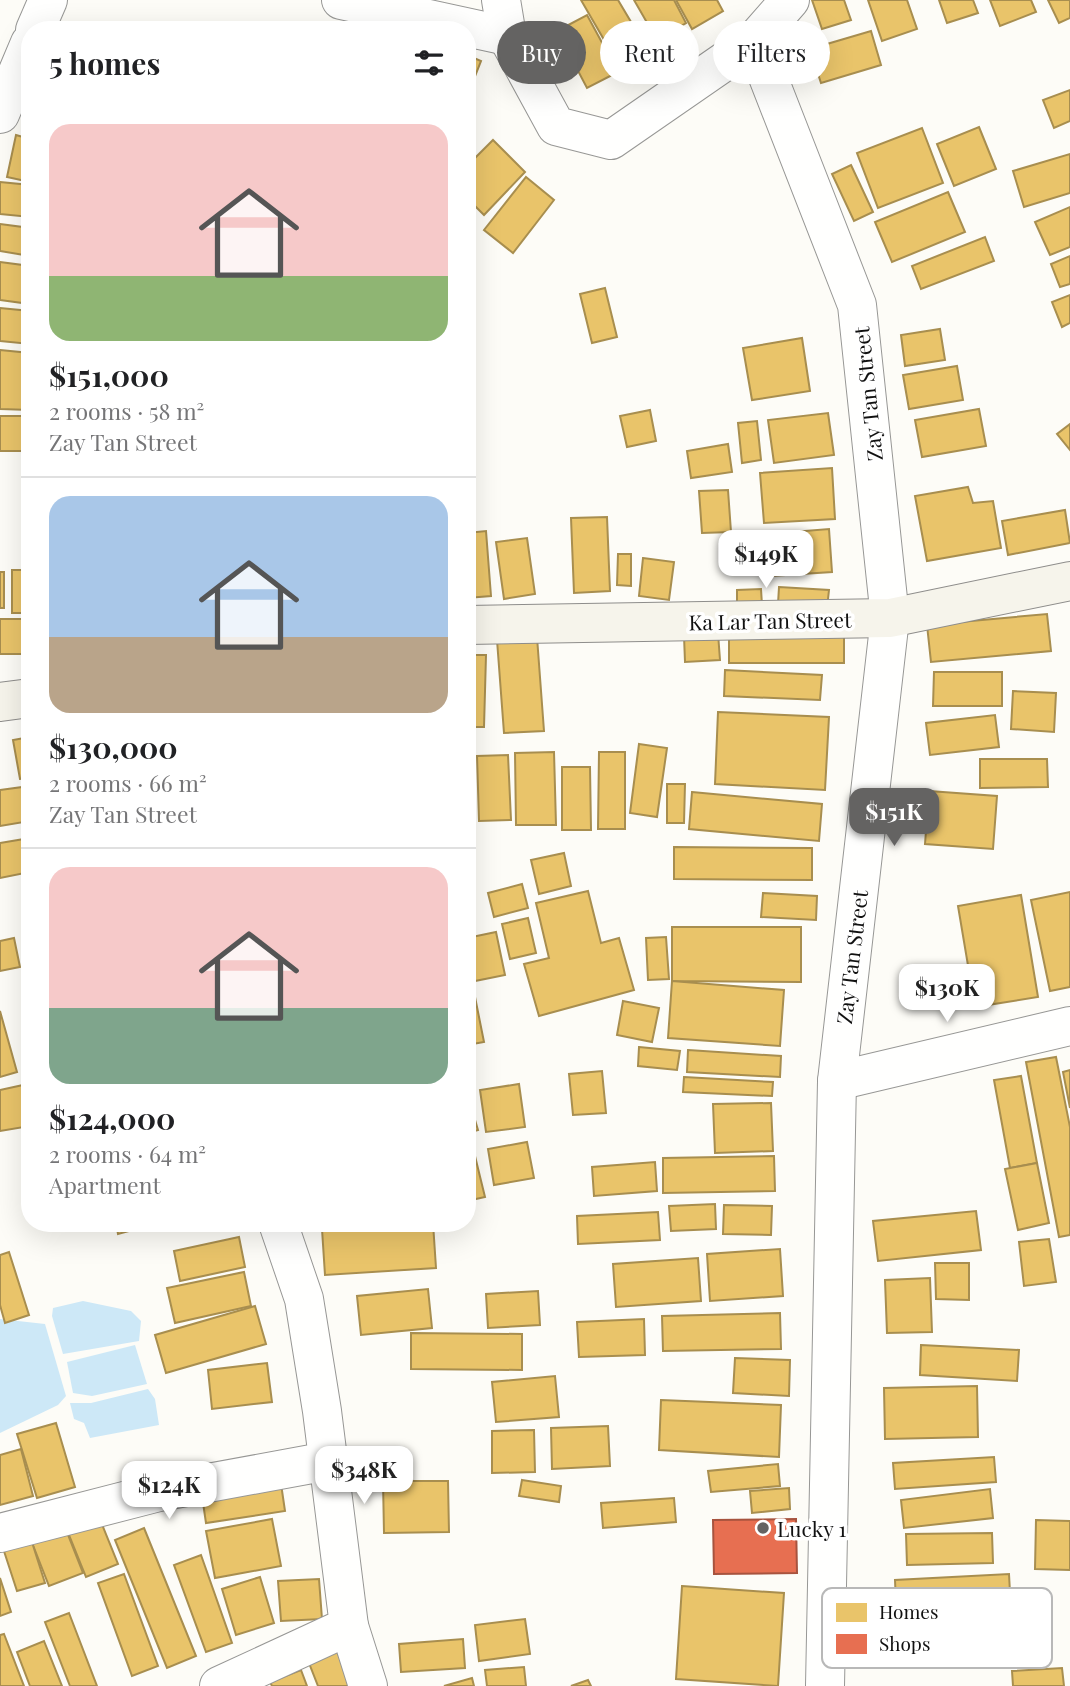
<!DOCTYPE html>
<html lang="en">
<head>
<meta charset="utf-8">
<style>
	body { margin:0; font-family:"Playfair Display",serif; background:#f2f2f2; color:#202124; height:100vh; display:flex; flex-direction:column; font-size:26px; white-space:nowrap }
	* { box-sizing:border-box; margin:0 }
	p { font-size:23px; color:#757577 }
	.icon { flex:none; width:38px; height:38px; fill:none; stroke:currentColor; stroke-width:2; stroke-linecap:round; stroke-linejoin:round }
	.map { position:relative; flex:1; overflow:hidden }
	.drawer { position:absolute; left:21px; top:21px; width:455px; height:1211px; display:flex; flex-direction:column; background:#fff; border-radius:28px; box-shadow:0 7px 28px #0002 }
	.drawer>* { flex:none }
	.top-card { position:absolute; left:497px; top:21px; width:467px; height:63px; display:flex; gap:14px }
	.price { position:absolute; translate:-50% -60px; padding:0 16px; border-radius:14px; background:#fff; color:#222; font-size:23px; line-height:46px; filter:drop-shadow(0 2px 4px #0008) }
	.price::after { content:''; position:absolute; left:50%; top:42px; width:21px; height:16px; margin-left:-10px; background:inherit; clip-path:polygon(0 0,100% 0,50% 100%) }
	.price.active { background:#646362; color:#fff }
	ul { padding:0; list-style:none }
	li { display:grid; align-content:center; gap:14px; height:371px; padding:0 28px }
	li+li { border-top:2px solid #e0e0e0 }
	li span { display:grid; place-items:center; height:217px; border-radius:21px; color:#555 }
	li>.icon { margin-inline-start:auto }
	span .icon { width:126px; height:126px; fill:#fffc; stroke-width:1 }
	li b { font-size:30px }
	h2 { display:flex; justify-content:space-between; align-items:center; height:84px; padding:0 28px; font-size:30px }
	.pill { padding:0 24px; border-radius:32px; background:#fff; box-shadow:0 7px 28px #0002; font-size:24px; line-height:63px }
	.pill.active { background:#646362; color:#fff }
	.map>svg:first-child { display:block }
</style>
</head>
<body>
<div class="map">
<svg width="1070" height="1686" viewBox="0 0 1070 1686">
	<rect width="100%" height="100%" fill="#fdfcf7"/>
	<!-- water -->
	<g fill="#cde8f7">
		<polygon points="83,1301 131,1311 141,1321 139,1341 63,1354 52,1316 53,1308"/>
		<polygon points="0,1319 45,1324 66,1396 58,1405 0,1433"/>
		<polygon points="135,1345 147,1384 92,1396 73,1393 67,1362"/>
		<polygon points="148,1389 155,1399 159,1425 90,1438 84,1423 74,1419 70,1403 91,1403"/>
	</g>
	<!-- homes -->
	<g fill="#e9c46a" stroke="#a88e4f" stroke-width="2">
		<polygon points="581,0 618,0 653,59 625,76"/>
		<polygon points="634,0 674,0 686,23 657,40"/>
		<polygon points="676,0 717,0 723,11 692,29"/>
		<polygon points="812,0 844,0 851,20 822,29"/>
		<polygon points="868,0 907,0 917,29 882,41"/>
		<polygon points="939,0 973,0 978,13 947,23"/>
		<polygon points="990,0 1031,0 1036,12 1000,26"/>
		<polygon points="1048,0 1070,0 1070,18 1059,23"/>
		<polygon points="587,15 618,72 587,88 557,31"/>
		<polygon points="110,24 135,26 135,30 110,30"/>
		<polygon points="871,31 881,65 821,83 810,49"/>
		<polygon points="467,55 481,61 468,94 467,94"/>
		<polygon points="1070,90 1070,121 1054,128 1043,100"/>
		<polygon points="979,127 996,169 954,186 937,144"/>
		<polygon points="922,128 943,183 878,208 857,153"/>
		<polygon points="16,135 30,139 30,182 7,177"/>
		<polygon points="493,140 525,172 484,215 467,198 467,166"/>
		<polygon points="1070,154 1070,193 1024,207 1013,171"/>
		<polygon points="851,165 873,212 854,221 832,174"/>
		<polygon points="526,177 554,200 513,253 484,230"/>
		<polygon points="0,182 30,185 30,217 0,214"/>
		<polygon points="948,192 965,232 892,262 875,222"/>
		<polygon points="1070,207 1070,247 1050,255 1035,222"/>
		<polygon points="0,224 30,228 30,256 0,251"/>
		<polygon points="985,237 994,261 921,289 912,266"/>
		<polygon points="1070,256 1070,284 1060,287 1051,264"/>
		<polygon points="0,262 30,266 30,304 0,300"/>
		<polygon points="605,288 617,337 592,343 580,294"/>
		<polygon points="1070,295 1070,323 1062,327 1052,302"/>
		<polygon points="0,308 30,311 30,344 0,341"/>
		<polygon points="940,329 945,360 905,366 901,335"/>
		<polygon points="802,338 810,391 752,400 743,348"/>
		<polygon points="0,350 30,353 30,410 0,409"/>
		<polygon points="957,366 963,400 909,409 903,375"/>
		<polygon points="979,409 986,446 922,457 915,420"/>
		<polygon points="650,410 656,441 627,447 620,416"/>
		<polygon points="828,413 834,455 774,463 768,420"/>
		<rect x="0" y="416" width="27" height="35"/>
		<polygon points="757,421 761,460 742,463 738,423"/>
		<polygon points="1070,424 1070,450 1057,434"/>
		<polygon points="728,444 732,472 691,478 687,451"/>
		<polygon points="832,468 835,519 764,523 760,473"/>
		<polygon points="968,487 973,503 993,501 1001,548 927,561 915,496"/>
		<polygon points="728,490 731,532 702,533 699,491"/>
		<polygon points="1065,510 1070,543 1008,555 1002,521"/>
		<polygon points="607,517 610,591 574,593 571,518"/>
		<polygon points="829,529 832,572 771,576 768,534"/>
		<polygon points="486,531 491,596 467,598 467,533"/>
		<polygon points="527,538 535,594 504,599 496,542"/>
		<polygon points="734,545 761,545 760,575 734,575"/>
		<polygon points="618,554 631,554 631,586 617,585"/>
		<polygon points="643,558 674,562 669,600 639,596"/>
		<rect x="12" y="570" width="18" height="43"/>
		<rect x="0" y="572" width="4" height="36"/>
		<polygon points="779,587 829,590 827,608 778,604"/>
		<polygon points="761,589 762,605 737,606 737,590"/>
		<polygon points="1047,614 1051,651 931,662 927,625"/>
		<rect x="0" y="619" width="30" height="35"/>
		<rect x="729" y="627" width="115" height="36"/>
		<polygon points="718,633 720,660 685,662 684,636"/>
		<polygon points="537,637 544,731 504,733 497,640"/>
		<polygon points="467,655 486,655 484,727 467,727"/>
		<polygon points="725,670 822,675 820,700 724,696"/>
		<polygon points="934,672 1002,672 1002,706 933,706"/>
		<polygon points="1013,691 1056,693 1054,732 1011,729"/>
		<polygon points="718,712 829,717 825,790 715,784"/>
		<polygon points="995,715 999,747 930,755 926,723"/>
		<polygon points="30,737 30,778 20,779 13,740"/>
		<polygon points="639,744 667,748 657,817 630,813"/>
		<polygon points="554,752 556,825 516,825 515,753"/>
		<polygon points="599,752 625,752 625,829 598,829"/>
		<polygon points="508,755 511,820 479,821 477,756"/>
		<polygon points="980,759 1047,759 1048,787 980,788"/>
		<polygon points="562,767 590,767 591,830 562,830"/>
		<polygon points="667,784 685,784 684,823 667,823"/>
		<polygon points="30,786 30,821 0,826 0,790"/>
		<polygon points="929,791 997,796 993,849 925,844"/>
		<polygon points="692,792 822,804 819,841 689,829"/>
		<polygon points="30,838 30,872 0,878 0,843"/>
		<polygon points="674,847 812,848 812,880 674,879"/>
		<polygon points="564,853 571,886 539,894 531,860"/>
		<polygon points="30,884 30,918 23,885"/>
		<polygon points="522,884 528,908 494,917 488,893"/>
		<polygon points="588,891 601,943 619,938 634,990 539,1016 524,964 549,958 536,903"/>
		<polygon points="1070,892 1070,987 1050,991 1031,900"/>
		<polygon points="763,893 817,896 816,920 761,917"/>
		<polygon points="1021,895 1038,997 975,1007 958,906"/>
		<polygon points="528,918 536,953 510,959 502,924"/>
		<polygon points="672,927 801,927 801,982 672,981"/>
		<polygon points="496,932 505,975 475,981 467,938"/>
		<polygon points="666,937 669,979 648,980 646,938"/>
		<polygon points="14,938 20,967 0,971 0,941"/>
		<polygon points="672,981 784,990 780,1046 668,1038"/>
		<polygon points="474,992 484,1042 467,1045 467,994"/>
		<polygon points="623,1001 659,1008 652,1042 617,1035"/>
		<polygon points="0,1011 17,1072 0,1077"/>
		<polygon points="639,1047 680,1051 677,1070 638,1066"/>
		<polygon points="688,1050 781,1056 780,1077 687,1072"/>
		<polygon points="1056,1057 1070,1127 1070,1235 1059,1237 1026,1062"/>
		<polygon points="1070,1070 1070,1108 1063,1072"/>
		<polygon points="602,1071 606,1113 573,1115 569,1074"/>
		<polygon points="1021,1076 1037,1163 1010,1168 994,1080"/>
		<polygon points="684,1077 773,1082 772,1096 683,1092"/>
		<polygon points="519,1084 525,1127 486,1132 480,1090"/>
		<polygon points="23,1085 30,1126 0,1131 0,1090"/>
		<polygon points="467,1093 478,1130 467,1133"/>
		<polygon points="771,1103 773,1151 715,1153 713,1104"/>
		<polygon points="527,1142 534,1178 494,1185 488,1149"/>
		<polygon points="474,1152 485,1197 467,1201 467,1153"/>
		<polygon points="774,1156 775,1191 663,1193 663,1158"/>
		<polygon points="655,1162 657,1191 594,1196 592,1167"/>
		<polygon points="1037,1163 1049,1223 1018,1230 1005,1169"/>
		<polygon points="715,1204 716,1229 671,1231 669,1206"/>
		<polygon points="724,1205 772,1206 771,1235 723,1234"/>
		<polygon points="976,1211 981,1250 878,1261 873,1221"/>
		<polygon points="658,1212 660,1240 578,1244 577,1216"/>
		<polygon points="116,1223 158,1223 118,1234"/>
		<polygon points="433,1223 436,1268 325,1275 322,1229"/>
		<polygon points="239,1237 245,1267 180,1281 174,1251"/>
		<polygon points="1049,1239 1056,1282 1024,1286 1019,1242"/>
		<polygon points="780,1249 783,1296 710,1301 707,1254"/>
		<polygon points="9,1252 29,1315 5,1323 0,1305 0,1255"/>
		<polygon points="698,1258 701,1301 616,1307 613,1264"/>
		<polygon points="935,1263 969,1263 969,1300 936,1299"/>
		<polygon points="244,1272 251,1306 175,1323 167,1288"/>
		<polygon points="930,1278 932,1332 887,1333 885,1280"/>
		<polygon points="428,1289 432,1328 361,1335 357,1296"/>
		<polygon points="538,1291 540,1325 488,1328 486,1294"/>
		<polygon points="255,1306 266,1344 166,1373 155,1335"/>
		<polygon points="780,1313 781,1349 663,1351 662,1316"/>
		<polygon points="644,1319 645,1355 579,1357 577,1322"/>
		<polygon points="411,1333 522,1334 522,1370 411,1369"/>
		<polygon points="921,1345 1019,1350 1017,1381 920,1375"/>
		<polygon points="735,1358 790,1360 789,1396 733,1393"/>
		<polygon points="267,1363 272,1402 212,1409 208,1370"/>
		<polygon points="555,1376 559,1417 496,1422 492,1382"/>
		<polygon points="977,1386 978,1437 885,1439 884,1388"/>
		<polygon points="661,1400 781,1405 779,1457 659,1450"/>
		<polygon points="56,1423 75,1487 37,1498 17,1434"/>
		<polygon points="608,1426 610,1466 552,1469 551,1428"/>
		<polygon points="534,1430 535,1472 492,1473 492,1431"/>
		<polygon points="21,1449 33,1496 0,1505 0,1455"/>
		<polygon points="994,1457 996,1482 895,1489 893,1463"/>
		<polygon points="778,1464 780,1486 711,1492 708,1471"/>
		<polygon points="280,1477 285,1511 206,1523 201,1489"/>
		<polygon points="522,1480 561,1486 559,1502 519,1496"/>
		<polygon points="383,1481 448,1481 449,1532 384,1533"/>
		<polygon points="789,1488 790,1509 752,1513 750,1491"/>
		<polygon points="990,1489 993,1518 904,1528 901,1500"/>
		<polygon points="674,1498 676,1522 603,1528 601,1503"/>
		<polygon points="97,1512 118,1564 86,1577 65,1525"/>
		<polygon points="272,1519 281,1566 215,1578 206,1531"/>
		<polygon points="1036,1520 1070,1521 1070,1570 1035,1569"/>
		<polygon points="63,1522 83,1573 49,1586 29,1535"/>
		<polygon points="144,1528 196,1656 167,1668 115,1540"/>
		<polygon points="992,1533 993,1563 907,1565 906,1534"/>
		<polygon points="30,1536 45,1583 17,1591 2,1545"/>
		<polygon points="201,1555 232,1643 206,1652 174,1565"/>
		<polygon points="124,1574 158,1666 132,1676 98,1583"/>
		<polygon points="1009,1574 1013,1648 898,1653 895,1580"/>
		<polygon points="260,1577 274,1623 236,1635 222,1589"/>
		<polygon points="0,1578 11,1612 0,1616"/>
		<polygon points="319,1579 322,1619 281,1621 278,1581"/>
		<polygon points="682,1586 784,1593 778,1686 676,1679"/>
		<polygon points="69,1613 97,1686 70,1686 45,1622"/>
		<polygon points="525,1619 530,1654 479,1661 475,1625"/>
		<polygon points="4,1634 24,1686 0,1686 0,1635"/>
		<polygon points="463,1639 465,1668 401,1672 399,1644"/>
		<polygon points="44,1641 62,1686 30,1686 17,1652"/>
		<polygon points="337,1651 352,1686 318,1686 309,1663"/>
		<polygon points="524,1667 526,1686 487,1686 485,1670"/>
		<polygon points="1062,1668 1064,1686 1013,1686 1012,1671"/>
		<polygon points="301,1670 307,1686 272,1686 270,1682"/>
		<polygon points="472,1678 474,1686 444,1686"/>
		<polygon points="588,1680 591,1686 571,1686"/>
	</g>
	<!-- shops -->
	<polygon fill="#e76f51" stroke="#a7533e" stroke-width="2" points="796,1519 797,1573 714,1574 713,1520"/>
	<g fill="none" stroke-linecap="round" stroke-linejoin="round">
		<defs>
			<g id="street">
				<polyline points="341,0 507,36"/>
				<polyline points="501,0 507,36 556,126 611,140 754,41 790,0"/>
				<polyline points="35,30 48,0"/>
				<polyline points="754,41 857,305 890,618 837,1081 825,1686"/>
				<polyline points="0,114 30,43"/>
				<polyline points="837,1081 1070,1026"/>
				<polyline points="0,1533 159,1492 328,1461"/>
				<polyline points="349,1626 368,1686"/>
				<polyline points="219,1686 349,1626 322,1411 304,1299 278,1223"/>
			</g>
			<g id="secondary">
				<polyline points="467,625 890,618 1070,581"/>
				<polyline points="0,702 30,698"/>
			</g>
		</defs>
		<!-- street casing -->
		<use href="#street" stroke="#979795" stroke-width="40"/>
		<!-- secondary casing -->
		<use href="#secondary" stroke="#8e8d8b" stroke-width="40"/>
		<!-- street -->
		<use href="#street" stroke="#fffffe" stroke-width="38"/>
		<!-- secondary -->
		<use href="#secondary" stroke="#f6f4eb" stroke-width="38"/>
	</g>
	<!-- markers -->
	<circle fill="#646362" stroke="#fff" stroke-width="2.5" cx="763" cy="1528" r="7"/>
	<g text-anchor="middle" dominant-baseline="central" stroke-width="7" stroke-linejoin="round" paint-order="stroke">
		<!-- street labels -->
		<g font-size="21" fill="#111" stroke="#fff">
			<text transform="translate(867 394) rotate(-96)">Zay Tan Street</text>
			<text transform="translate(770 620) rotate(-1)">Ka Lar Tan Street</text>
			<text transform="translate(851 957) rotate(-83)">Zay Tan Street</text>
		</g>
		<!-- poi labels -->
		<g font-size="21" fill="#111" stroke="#fff" text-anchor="start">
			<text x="777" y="1528">Lucky 1</text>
		</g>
	</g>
	<!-- legend -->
	<rect x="822" y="1588" width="230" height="80" rx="10" fill="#fff" stroke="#b8b8b8" stroke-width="2"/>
	<rect x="836" y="1603" width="31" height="19" fill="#e9c46a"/>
	<rect x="836" y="1634" width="31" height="20" fill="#e76f51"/>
	<g font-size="19" fill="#111">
		<text x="879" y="1619">Homes</text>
		<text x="879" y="1651">Shops</text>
	</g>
</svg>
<b class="price" style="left:766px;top:590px">$149K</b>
<b class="price active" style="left:894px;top:848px">$151K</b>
<b class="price" style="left:947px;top:1024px">$130K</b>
<b class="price" style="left:364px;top:1506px">$348K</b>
<b class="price" style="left:169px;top:1521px">$124K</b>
<div class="top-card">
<a class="pill active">Buy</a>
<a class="pill">Rent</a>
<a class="pill">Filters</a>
</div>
<section class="drawer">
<h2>5 homes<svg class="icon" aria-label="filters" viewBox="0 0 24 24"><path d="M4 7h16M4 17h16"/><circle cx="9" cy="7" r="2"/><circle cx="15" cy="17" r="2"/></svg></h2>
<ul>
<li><span style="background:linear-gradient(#f6c9c9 70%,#8fb573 0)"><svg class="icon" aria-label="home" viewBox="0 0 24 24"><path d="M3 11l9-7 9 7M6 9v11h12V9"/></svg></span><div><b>$151,000</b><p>2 rooms · 58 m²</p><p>Zay Tan Street</p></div></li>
<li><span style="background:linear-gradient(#a9c7e8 65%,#b9a48a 0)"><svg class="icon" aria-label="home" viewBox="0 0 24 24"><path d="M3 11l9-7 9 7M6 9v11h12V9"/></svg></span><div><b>$130,000</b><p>2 rooms · 66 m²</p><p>Zay Tan Street</p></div></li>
<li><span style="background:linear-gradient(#f6c9c9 65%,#7fa58c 0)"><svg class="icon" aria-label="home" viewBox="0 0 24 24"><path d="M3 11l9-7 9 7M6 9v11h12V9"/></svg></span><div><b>$124,000</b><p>2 rooms · 64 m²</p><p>Apartment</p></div></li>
</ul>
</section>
</div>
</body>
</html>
